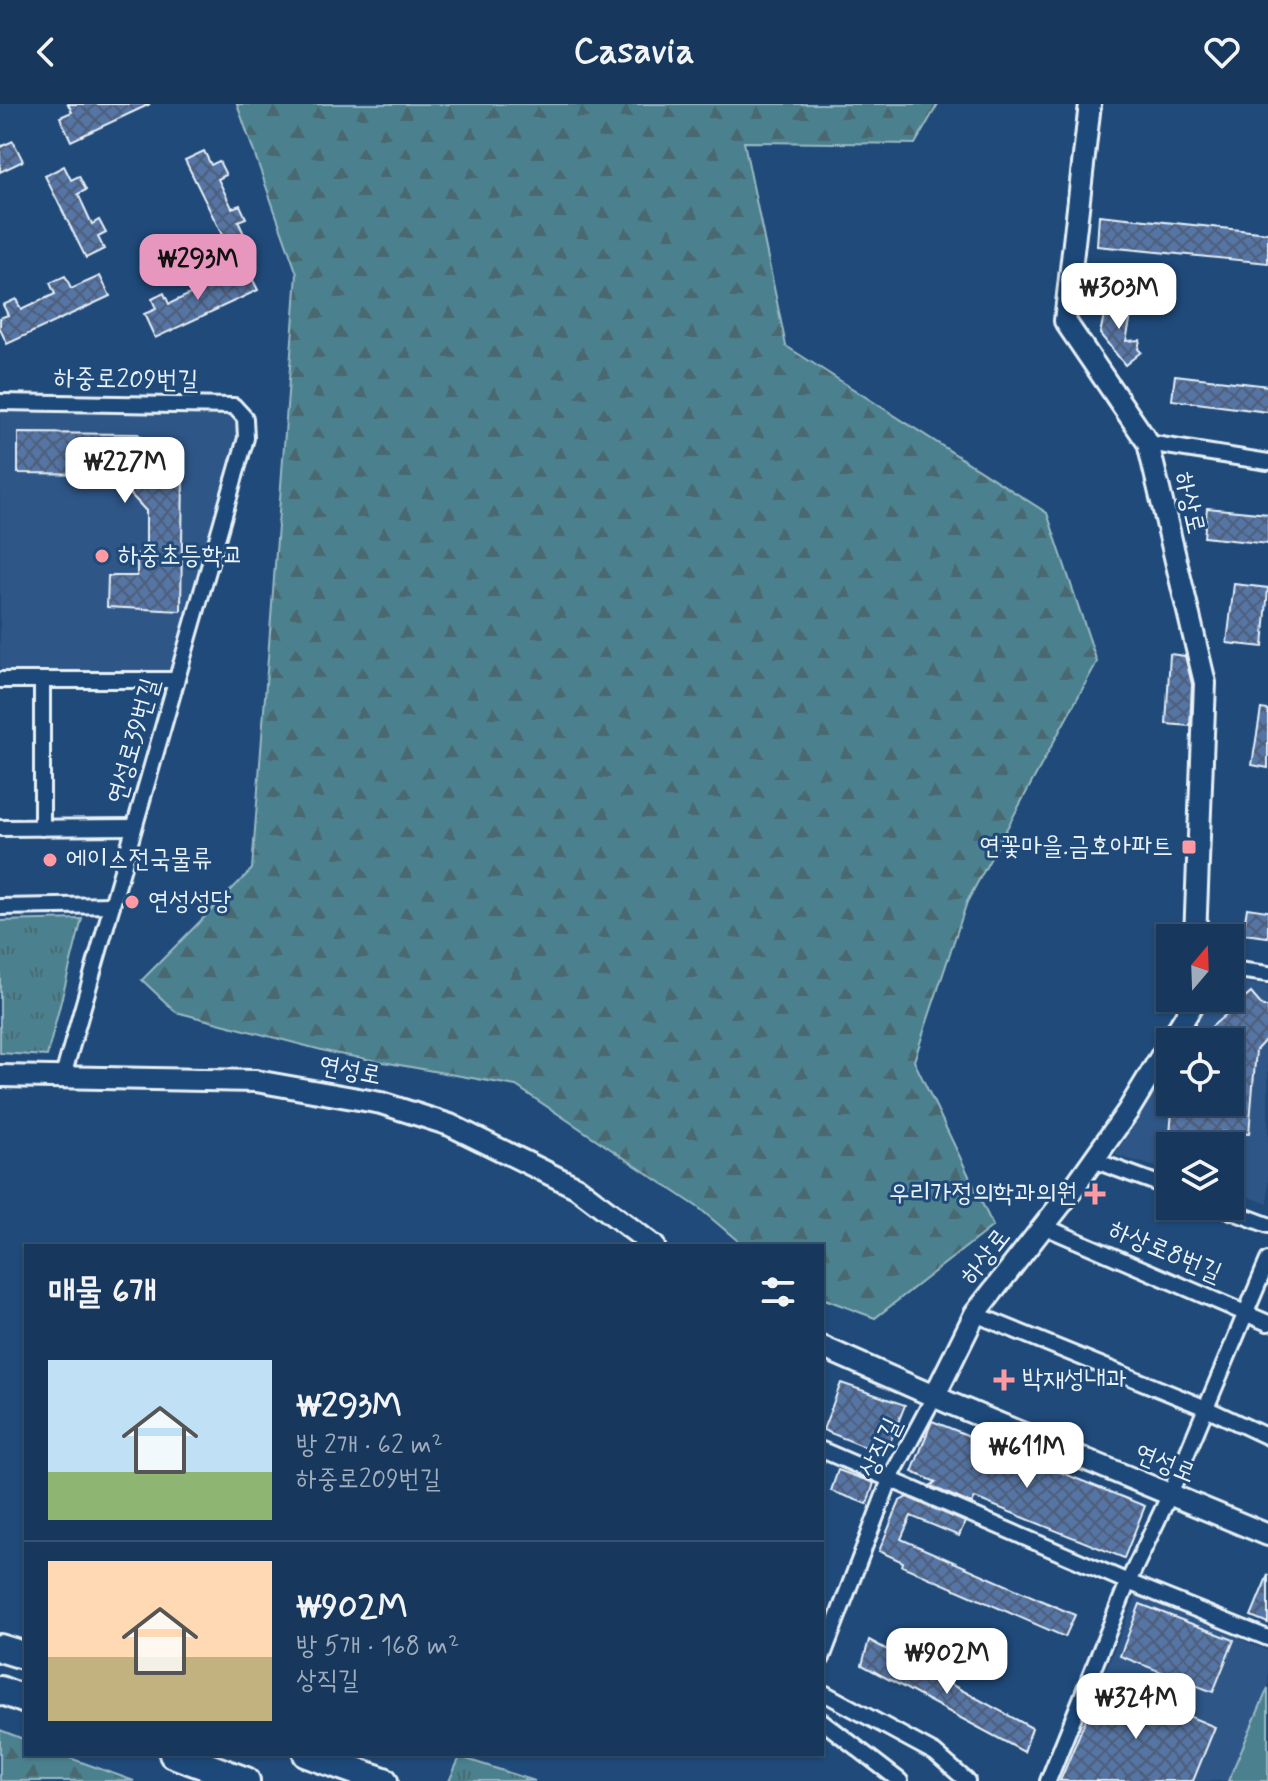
<!DOCTYPE html>
<html lang="ko">
<head>
<meta charset="utf-8">
<style>
	body { margin:0; font-family:Mynerve,"Poor Story",sans-serif; background:#244365; color:#f1f3f6; height:100vh; display:flex; flex-direction:column; font-size:30px; white-space:nowrap }
	* { box-sizing:border-box; margin:0 }
	p { font-size:26px; color:#9eacbb }
	.icon { flex:none; width:44px; height:44px; fill:none; stroke:currentColor; stroke-width:2; stroke-linecap:round; stroke-linejoin:round }
	.map { position:relative; flex:1; overflow:hidden }
	.sheet { position:absolute; left:24px; top:1140px; width:800px; height:512px; display:flex; flex-direction:column; background:#17385c; border-radius:0px; box-shadow:0 2px 6px #0004,0 0 0 2px #365272 }
	.sheet>* { flex:none }
	.needle { width:52px; rotate:19deg }
	.tools { position:absolute; left:1156px; top:820px; display:grid; gap:16px }
	.tools a { display:grid; place-items:center; width:88px; height:88px; border-radius:0px; background:#17385c; box-shadow:0 2px 6px #0004,0 0 0 2px #365272; font-size:40px }
	.price { position:absolute; translate:-50% -68px; padding:0 18px; border-radius:16px; background:#fff; color:#222; font-size:26px; line-height:52px; filter:drop-shadow(0 2px 4px #0008) }
	.price::after { content:''; position:absolute; left:50%; top:48px; width:24px; height:18px; margin-left:-12px; background:inherit; clip-path:polygon(0 0,100% 0,50% 100%) }
	.price.current { background:#e797bd; color:#111 }
	ul { padding:0; list-style:none }
	li { display:flex; align-items:center; gap:24px; height:200px; padding:0 24px }
	li+li { border-top:2px solid #365272 }
	li span { display:grid; place-items:center; flex:none; width:224px; height:160px; border-radius:0px; color:#555 }
	li>.icon { margin-inline-start:auto }
	span .icon { width:96px; height:96px; fill:#fffc; stroke-width:1 }
	li b { font-size:34px }
	h2 { display:flex; justify-content:space-between; align-items:center; height:96px; padding:0 24px; font-size:34px }
	header { display:flex; justify-content:space-between; align-items:center; height:104px; padding:0 24px; background:#17385c; font-size:36px; font-weight:700 }
	.map>svg:first-child { display:block }
</style>
</head>
<body>
<header><svg class="icon" aria-label="back" viewBox="0 0 24 24"><path d="M15 5l-7 7 7 7"/></svg>Casavia<svg class="icon" aria-label="heart" viewBox="0 0 24 24"><path d="M12 20l-8-8c-3-5 5-10 8-4 3-6 11-1 8 4z"/></svg></header>
<div class="map">
<svg width="1268" height="1677" viewBox="0 0 1268 1677">
	<defs>
		<pattern id="forest-firs" width="22" height="20" patternUnits="userSpaceOnUse" patternTransform="scale(2)"><rect width="22" height="20" fill="#4c818e"/><path d="M5 1l3.5 6h-7zM16 11l3.5 6h-7z" fill="#49676f"/></pattern>
		<pattern id="park-tufts" width="24" height="20" patternUnits="userSpaceOnUse" patternTransform="scale(2)"><rect width="24" height="20" fill="#4c818e"/><path d="M3 7l-1-3M5 7V3M7 7l1-3M15 17l-1-3M17 17v-4M19 17l1-3" fill="none" stroke="#49676f"/></pattern>
		<pattern id="building-cross-hatch" width="8" height="8" patternUnits="userSpaceOnUse" patternTransform="scale(2)"><rect width="8" height="8" fill="#5574a5"/><path d="M0 0l8 8M0 8l8-8" fill="none" stroke="#4e5e78"/></pattern>
	</defs>
	<rect width="100%" height="100%" fill="#1f4a7a"/>
	<filter id="ink" filterUnits="userSpaceOnUse"><feTurbulence type="fractalNoise" baseFrequency=".0125" numOctaves="2"/><feDisplacementMap in="SourceGraphic" scale="16" xChannelSelector="R" yChannelSelector="G"/><feConvolveMatrix kernelMatrix="1 2 1 2 8 2 1 2 1" color-interpolation-filters="sRGB"/></filter>
	<g filter="url(#ink)">
		<!-- built -->
		<g fill="#2f5787">
			<polygon points="0,306 231,310 235,312 238,335 169,571 0,569"/>
			<polygon points="1230,877 1268,882 1268,1100 1230,1086 1230,1042 1170,1042 1170,1067 1115,1051 1170,959 1170,998 1230,998 1230,938 1183,938 1197,914 1203,894 1230,894"/>
			<polygon points="1137,1491 1268,1547 1268,1677 1060,1677"/>
		</g>
		<!-- forest -->
		<g fill="url(#forest-firs)" stroke="#9ab9c3" stroke-width="2">
			<polygon points="237,0 938,0 915,40 744,38 786,242 1047,409 1097,558 967,798 914,957 993,1122 875,1214 822,1194 822,1142 744,1142 699,1104 516,982 333,949 176,908 142,876 252,765 297,170"/>
			<polygon points="0,1626 26,1636 26,1650 59,1650 134,1677 0,1677"/>
		</g>
		<!-- park -->
		<g fill="url(#park-tufts)" stroke="#9ab9c3" stroke-width="2">
			<polygon points="82,815 47,952 0,949 0,817"/>
			<polygon points="460,1653 535,1677 449,1677"/>
		</g>
		<!-- pitch -->
		<polygon fill="#4c818e" stroke="#9ab9c3" stroke-width="2" points="1268,1584 1268,1677 1228,1677"/>
		<!-- building -->
		<g fill="url(#building-cross-hatch)" stroke="#e8f1f8" stroke-width="2">
			<polygon points="68,0 150,0 71,37 60,13 72,8"/>
			<polygon points="13,37 23,57 0,68 0,43"/>
			<polygon points="204,47 211,61 219,57 226,71 218,75 232,104 240,101 246,114 238,117 244,130 226,139 185,56"/>
			<polygon points="64,62 71,76 79,72 86,86 78,90 92,120 99,116 106,129 98,133 104,145 86,154 45,72"/>
			<polygon points="1099,111 1268,129 1268,159 1097,142"/>
			<polygon points="213,166 219,179 248,166 258,186 155,234 144,210 156,205 152,195 164,189 169,200 203,184 198,173"/>
			<polygon points="65,172 71,185 100,172 110,192 7,240 0,225 0,214 8,211 3,201 16,195 21,206 55,190 50,179"/>
			<polygon points="1107,196 1133,201 1126,237 1140,236 1138,245 1141,248 1125,261 1100,230"/>
			<polygon points="1175,271 1268,282 1268,308 1172,296"/>
			<polygon points="18,329 138,330 183,371 181,507 107,503 108,472 137,472 137,450 146,450 146,407 112,370 18,369"/>
			<polygon points="1207,404 1268,410 1268,440 1204,433"/>
			<polygon points="1234,480 1268,484 1263,543 1227,539"/>
			<polygon points="1170,550 1185,552 1192,580 1190,622 1166,620"/>
			<polygon points="1261,605 1268,606 1268,664 1252,661"/>
			<polygon points="1247,804 1268,807 1268,833 1243,830"/>
			<polygon points="1251,889 1263,903 1268,903 1268,933 1256,946 1249,1030 1221,1028 1220,1042 1169,1042 1172,1007 1185,1008 1186,998 1230,998 1230,938 1223,938 1210,924"/>
			<polygon points="841,1279 905,1301 885,1351 823,1326"/>
			<polygon points="932,1317 1145,1402 1124,1454 975,1394 972,1400 930,1382 936,1378 912,1368"/>
			<polygon points="838,1366 874,1379 867,1400 831,1387"/>
			<polygon points="907,1393 965,1418 959,1432 911,1412 901,1435 1075,1511 1065,1533 902,1462 903,1458 879,1447 900,1397"/>
			<polygon points="1268,1471 1268,1519 1251,1512"/>
			<polygon points="1140,1500 1234,1536 1213,1588 1120,1552"/>
			<polygon points="869,1536 1032,1624 1024,1648 862,1561"/>
			<polygon points="1102,1576 1215,1623 1193,1677 1060,1677"/>
		</g>
		<g fill="none" stroke-linecap="round" stroke-linejoin="round">
			<defs>
				<g id="street">
					<polyline points="0,298 234,302 245,314 246,334 63,972"/>
					<polyline points="1148,339 1268,358"/>
					<polyline points="0,576 176,576"/>
					<polyline points="42,576 42,724"/>
					<polyline points="0,724 134,723"/>
					<polyline points="0,803 112,801"/>
					<polyline points="1230,865 1268,870"/>
					<polyline points="1093,1056 1170,1084"/>
					<polyline points="1217,1102 1268,1121"/>
					<polyline points="1043,1122 1268,1219"/>
					<polyline points="1268,1156 1170,1390 1128,1478 1268,1534"/>
					<polyline points="975,1210 1206,1304 1268,1333"/>
					<polyline points="822,1346 1128,1478 1048,1677"/>
					<polyline points="822,1554 891,1373 935,1291"/>
					<polyline points="822,1588 935,1649 967,1677"/>
					<polyline points="822,1617 900,1677"/>
				</g>
				<g id="secondary">
					<polyline points="1090,0 1065,217 1148,339 1205,579 1195,834"/>
					<polyline points="0,972 256,977 381,999 450,1021 576,1083 654,1142"/>
					<polyline points="822,1243 954,1301 1268,1431"/>
					<polyline points="935,1291 975,1210 1072,1086 1128,1007 1193,900 1193,894"/>
				</g>
				<g id="highway">
					<polyline points="0,1544 26,1552"/>
					<polyline points="0,1586 26,1596"/>
					<polyline points="173,1650 246,1677"/>
					<polyline points="307,1650 384,1677"/>
				</g>
			</defs>
			<!-- street casing -->
			<use href="#street" stroke="#e8f1f8" stroke-width="20"/>
			<!-- secondary casing -->
			<use href="#secondary" stroke="#e8f1f8" stroke-width="26"/>
			<!-- highway casing -->
			<use href="#highway" stroke="#e8f1f8" stroke-width="32"/>
			<!-- street -->
			<use href="#street" stroke="#1f4a7a" stroke-width="14"/>
			<!-- secondary -->
			<use href="#secondary" stroke="#1f4a7a" stroke-width="20"/>
			<!-- highway -->
			<use href="#highway" stroke="#1f4a7a" stroke-width="26"/>
		</g>
	</g>
	<!-- markers -->
	<g fill="#ff9aa2" stroke="#1f4a7a" stroke-width="3">
		<circle cx="102" cy="452" r="8"/>
		<rect x="1181" y="735" width="16" height="16" rx="4"/>
		<circle cx="50" cy="756" r="8"/>
		<circle cx="132" cy="798" r="8"/>
		<path d="M1091 1078h8v8h8v8h-8v8h-8v-8h-8v-8h8z"/>
		<path d="M1000 1264h8v8h8v8h-8v8h-8v-8h-8v-8h8z"/>
	</g>
	<g text-anchor="middle" dominant-baseline="central" stroke-width="6" stroke-linejoin="round" paint-order="stroke">
		<!-- street labels -->
		<g font-size="26" fill="#e8f1f8" stroke="#1f4a7a">
			<text transform="translate(126 276) rotate(1)">하중로209번길</text>
			<text transform="translate(1189 399) rotate(77)">하상로</text>
			<text transform="translate(134 637) rotate(-74)">연성로39번길</text>
			<text transform="translate(350 967) rotate(11)">연성로</text>
			<text transform="translate(1165 1148) rotate(23)">하상로8번길</text>
			<text transform="translate(986 1153) rotate(-52)">하상로</text>
			<text transform="translate(881 1344) rotate(-64)">상직길</text>
			<text transform="translate(1165 1360) rotate(22)">연성로</text>
		</g>
		<!-- poi labels -->
		<g font-size="26" fill="#e8f1f8" stroke="#1f4a7a" text-anchor="start">
			<text x="118" y="452">하중초등학교</text>
			<text x="1173" y="743" text-anchor="end">연꽃마을.금호아파트</text>
			<text x="66" y="756">에이스전국물류</text>
			<text x="148" y="798">연성성당</text>
			<text x="1077" y="1090" text-anchor="end">우리가정의학과의원</text>
			<text x="1022" y="1276">박재성내과</text>
		</g>
	</g>
</svg>
<div class="tools">
<a><svg class="needle" viewBox="-14 -14 28 28"><path d="M0-13l5 13h-10z" fill="#e53935"/><path d="M0 13l5-13h-10z" fill="#9eacbb"/></svg></a>
<a><svg class="icon" aria-label="locate" viewBox="0 0 24 24"><circle cx="12" cy="12" r="6"/><path d="M12 2v4M12 18v4M2 12h4M18 12h4"/></svg></a>
<a><svg class="icon" aria-label="layers" viewBox="0 0 24 24"><path d="M12 4l9 5-9 5-9-5zM3 14l9 5 9-5"/></svg></a>
</div>
<b class="price current" style="left:198px;top:198px">₩293M</b>
<b class="price" style="left:1119px;top:227px">₩303M</b>
<b class="price" style="left:125px;top:401px">₩227M</b>
<b class="price" style="left:1027px;top:1386px">₩611M</b>
<b class="price" style="left:947px;top:1592px">₩902M</b>
<b class="price" style="left:1136px;top:1637px">₩324M</b>
<section class="sheet">
<h2>매물 6개<svg class="icon" aria-label="filters" viewBox="0 0 24 24"><path d="M4 7h16M4 17h16"/><circle cx="9" cy="7" r="2"/><circle cx="15" cy="17" r="2"/></svg></h2>
<ul>
<li><span style="background:linear-gradient(#bfe0f5 70%,#8fb573 0)"><svg class="icon" aria-label="home" viewBox="0 0 24 24"><path d="M3 11l9-7 9 7M6 9v11h12V9"/></svg></span><div><b>₩293M</b><p>방 2개 · 62 m²</p><p>하중로209번길</p></div></li>
<li><span style="background:linear-gradient(#ffd9b3 60%,#c2b280 0)"><svg class="icon" aria-label="home" viewBox="0 0 24 24"><path d="M3 11l9-7 9 7M6 9v11h12V9"/></svg></span><div><b>₩902M</b><p>방 5개 · 168 m²</p><p>상직길</p></div></li>
</ul>
</section>
</div>
</body>
</html>
